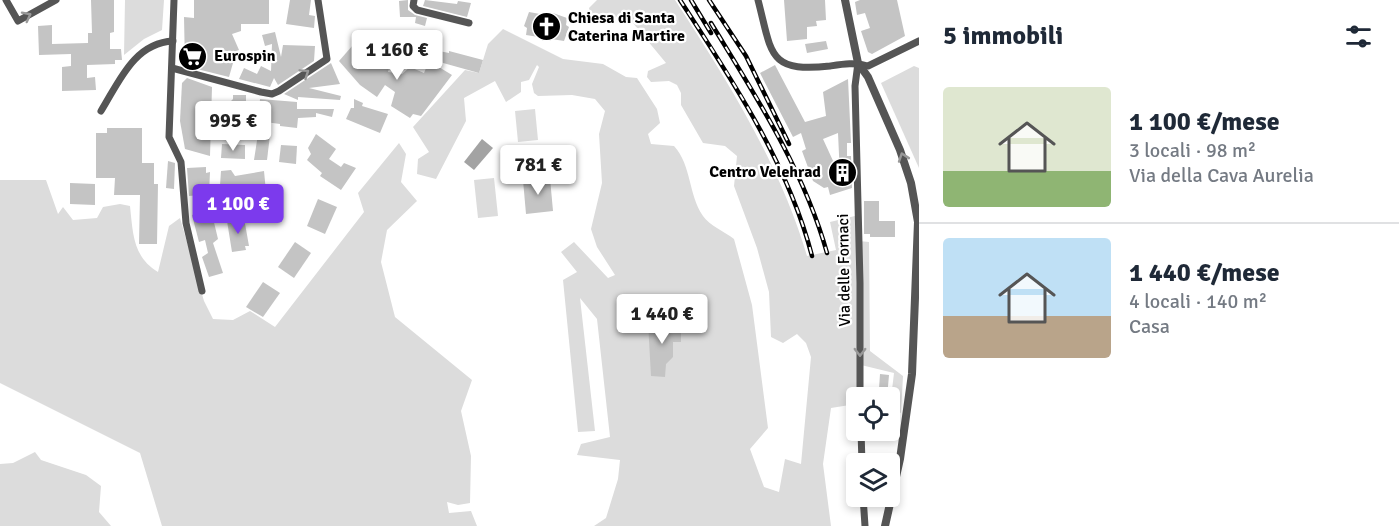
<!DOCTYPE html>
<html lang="it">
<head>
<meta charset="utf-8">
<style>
	body { margin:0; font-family:Signika,sans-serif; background:#f6f6f7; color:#1f2937; height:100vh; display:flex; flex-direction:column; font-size:22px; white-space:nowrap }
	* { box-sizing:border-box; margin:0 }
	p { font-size:20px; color:#747a83 }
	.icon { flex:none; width:33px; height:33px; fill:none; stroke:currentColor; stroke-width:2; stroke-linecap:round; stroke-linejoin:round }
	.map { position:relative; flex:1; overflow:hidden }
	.side { display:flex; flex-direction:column; background:#fff; width:480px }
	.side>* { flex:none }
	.fabs { position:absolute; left:846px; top:387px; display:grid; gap:12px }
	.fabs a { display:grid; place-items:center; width:54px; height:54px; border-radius:6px; background:#fff; box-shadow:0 3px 9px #0003; font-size:30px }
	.price { position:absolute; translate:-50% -51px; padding:0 14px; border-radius:6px; background:#fff; color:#222; font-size:20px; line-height:39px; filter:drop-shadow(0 2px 3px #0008) }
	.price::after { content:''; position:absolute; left:50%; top:36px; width:18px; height:14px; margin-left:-9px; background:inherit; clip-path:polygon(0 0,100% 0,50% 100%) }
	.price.selected { background:#7c3aed; color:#fff }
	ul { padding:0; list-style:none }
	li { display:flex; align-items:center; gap:18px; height:150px; padding:0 24px }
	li+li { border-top:2px solid #e0e1e3 }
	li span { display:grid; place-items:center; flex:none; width:168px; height:120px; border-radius:6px; color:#555 }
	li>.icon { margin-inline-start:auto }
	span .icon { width:72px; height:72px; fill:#fffc; stroke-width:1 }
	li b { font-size:26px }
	h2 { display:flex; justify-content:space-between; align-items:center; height:72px; padding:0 24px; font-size:26px }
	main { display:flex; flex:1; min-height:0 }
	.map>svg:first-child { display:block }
</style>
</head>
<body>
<main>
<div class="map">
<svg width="919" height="526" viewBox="0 0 919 526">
	<rect width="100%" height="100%" fill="#fff"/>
	<!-- green -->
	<g fill="#dcdcdc">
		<polygon points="125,0 164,0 162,30 144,39 124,55"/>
		<path d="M 597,0 L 675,0 C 727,80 780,164 807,256 L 836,250 L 830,222 L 859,215 L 859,241 L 869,242 L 870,351 L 903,376 L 901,413 L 890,407 L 894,373 L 861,365 L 860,397 L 856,398 L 856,404 L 831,408 L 823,464 L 831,526 L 594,526 L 606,518 L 618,479 L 620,460 L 577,455 L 581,444 L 610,437 L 597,319 L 580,298 L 595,431 L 578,432 L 563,280 L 577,272 L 561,252 L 574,242 L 608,278 L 615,275 L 597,247 L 591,229 L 602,183 L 599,134 L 605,111 L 595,99 L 572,95 L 538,96 L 534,93 L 532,84 L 539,67 L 537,65 L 529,80 L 521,82 L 521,92 L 506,102 L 495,81 L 464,98 L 466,121 L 436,179 L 417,174 L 418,159 L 429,152 L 413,127 L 465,70 L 479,73 L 488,44 L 503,29 L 563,59 L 603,64 L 626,77 L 637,78 L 657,109 L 660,123 L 648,134 L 651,144 L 674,146 C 692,166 688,194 703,216 C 709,225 725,232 734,239 L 752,305 L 768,428 L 750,449 L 764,487 L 779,492 L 785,459 L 801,464 L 811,357 L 806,343 L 797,334 L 783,343 L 771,337 L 769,292 L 757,248 L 734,186 L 737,156 L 725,146 L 703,143 L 681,105 L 681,93 L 677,85 L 669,81 L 651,82 L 647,77 L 648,71 L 666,63 L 623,11 L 614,19 L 600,24 L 591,17 L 589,8 Z"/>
		<polygon points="914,66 919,68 919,168 881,83"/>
		<polygon points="535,109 538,140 518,142 515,111"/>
		<path d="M 399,143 L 406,154 L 401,182 L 417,201 L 387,230 L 381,262 L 395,317 L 472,380 L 461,411 L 471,456 L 470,503 L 458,505 L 447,502 L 449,513 L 471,511 L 477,526 L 162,526 L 140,453 L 0,383 L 0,180 L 46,180 L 58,214 L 63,207 L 73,220 L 97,218 L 103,207 L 120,204 L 130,206 C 133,234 133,257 158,272 L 169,226 L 180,218 L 204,301 L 213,319 L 233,320 L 250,311 L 275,327 L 364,212 L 358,193 Z"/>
		<polygon points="494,178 498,216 478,218 474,180"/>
		<polygon points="35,452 41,460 86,475 101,486 99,512 111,526 0,526 0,464 13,463"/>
	</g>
	<!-- water -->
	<polygon fill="#a3a3a3" points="482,139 493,148 474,170 464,162"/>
	<!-- building -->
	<g fill="#c4c4c4" fill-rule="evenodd">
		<polygon points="91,0 114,0 114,32 110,33 110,49 121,49 122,60 115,60 115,64 87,65 87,78 95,77 96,90 62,91 62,67 71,66 71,54 39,55 38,26 52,25 52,44 88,43 88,33 92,33"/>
		<polygon points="194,0 269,0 269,24 241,24 241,31 232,34 239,50 220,59 233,63 229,77 185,66 184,17 194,18"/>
		<polygon points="290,0 311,0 309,15 315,16 314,28 286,24"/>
		<polygon points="408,0 408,10 415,15 427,18 425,26 415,23 416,17 400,17 399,1"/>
		<polygon points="425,0 457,4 458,1 471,3 467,17 423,6"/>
		<polygon points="784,0 825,0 826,20 816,21 817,26 807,27 807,39 787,41"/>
		<polygon points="860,0 897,0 905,36 872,54 868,52 861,31 870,28 865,13 857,15 855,2"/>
		<polygon points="529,12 551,16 553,13 567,18 566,25 569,27 564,41 526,35 527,28 524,26"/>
		<polygon points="275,32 281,57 283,45 315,46 314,61 278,85 274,78 270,87 239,79 244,68 257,74 261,66 271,71 272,44 265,46 262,35"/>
		<polygon points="826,41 828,49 807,53 805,44"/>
		<polygon points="353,45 375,59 378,55 384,59 382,63 389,68 388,72 402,74 410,67 424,73 429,61 452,75 421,116 413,114 410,118 391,106 395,92 385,85 377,97 360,85 339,61"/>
		<polygon points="439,51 449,53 449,51 483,60 479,73 436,61"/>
		<polygon points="331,63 340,84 309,88 341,96 340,100 298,97 298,100 284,94"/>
		<path d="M 775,65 L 805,122 L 826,116 L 823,92 L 848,79 L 851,143 L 847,143 L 847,156 L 851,156 L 852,188 L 830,195 L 828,187 L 824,188 L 813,181 L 802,151 L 806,149 L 801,133 L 793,137 L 760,73 ZM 838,133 L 840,176 L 823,139 Z"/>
		<polygon points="187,78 212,87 210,156 185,149 180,121 182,83"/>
		<polygon points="233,95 246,95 246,123 228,123 228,104 233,99"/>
		<polygon points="260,99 297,102 297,109 334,109 332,117 316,113 316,117 298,118 297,128 280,126 280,124 258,121"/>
		<polygon points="354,99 363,103 362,106 388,114 380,133 346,119 351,108 354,108"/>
		<polygon points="107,128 142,128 142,163 154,163 154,184 158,184 157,244 139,244 140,195 114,195 115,178 96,178 96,133 107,133"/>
		<polygon points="258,134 270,135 267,160 254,160"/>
		<polygon points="316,134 336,149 329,159 341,167 344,163 356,168 341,190 320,176 322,173 307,160 311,154 308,148"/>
		<polygon points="222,144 245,145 245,159 221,158"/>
		<polygon points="281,145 297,146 296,164 279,162"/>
		<polygon points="168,161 175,163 174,189 166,188"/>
		<polygon points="206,167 206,173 210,172 209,194 189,196 187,168"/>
		<polygon points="231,170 235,176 264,171 267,202 255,206 254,203 249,204 249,197 235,198 235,202 219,200 221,171"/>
		<polygon points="550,178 553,211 526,214 523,180"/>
		<polygon points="70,183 95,184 95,205 70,204"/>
		<polygon points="318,199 337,207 325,234 307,226"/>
		<polygon points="864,201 879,201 879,221 895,221 895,237 870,237 870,234 864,234"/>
		<polygon points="207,209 211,210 218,239 213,243 223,273 209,277 202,257 208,253 205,240 199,242 192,215"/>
		<polygon points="244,218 249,246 245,246 246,250 232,252 227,221"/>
		<polygon points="295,242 311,253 294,278 278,267"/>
		<polygon points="263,282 280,293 263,317 246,307"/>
		<polygon points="648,322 681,323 681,342 673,342 673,357 666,364 665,377 651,376"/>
		<polygon points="880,374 889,375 887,398 866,398 866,387 879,389"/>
	</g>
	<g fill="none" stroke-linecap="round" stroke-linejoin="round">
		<!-- minor -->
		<g stroke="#555" stroke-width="7">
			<polyline points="6,0 18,21 56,0"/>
			<polyline points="174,0 169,137 181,162 186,223 202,291"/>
			<polyline points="414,0 413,6 417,10 469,23"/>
			<path d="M 758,0 C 772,53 767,73 830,66 C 843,64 855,62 868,66 L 919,41"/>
			<polyline points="858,63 855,86 860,283 860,398"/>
			<polyline points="172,68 261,92 272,94 279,91 327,59 318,0"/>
			<path d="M 101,111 C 119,82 134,43 173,41"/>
			<polyline points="861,430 862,464"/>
			<polyline points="863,496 865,526"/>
		</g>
		<!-- tertiary -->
		<polyline stroke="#555" stroke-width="8" points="845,0 858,63 868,77 900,150 911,183 918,222 912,374 900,459 885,526"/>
		<defs>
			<g id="rail">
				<path d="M 680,0 C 732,80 788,163 812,256"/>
				<polyline points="691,0 711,33"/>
				<polyline points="709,0 746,56 789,144"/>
				<path d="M 711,23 C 755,95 804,170 827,253"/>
			</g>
		</defs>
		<!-- rail casing -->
		<use href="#rail" stroke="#000" stroke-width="4.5"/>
		<!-- rail -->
		<use href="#rail" stroke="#fff" stroke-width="2" stroke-dasharray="7" stroke-linecap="butt"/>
	</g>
	<!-- one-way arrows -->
	<defs><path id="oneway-chevron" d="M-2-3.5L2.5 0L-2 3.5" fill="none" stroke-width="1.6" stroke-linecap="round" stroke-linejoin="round" transform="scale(1.5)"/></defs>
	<g stroke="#999">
		<use href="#oneway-chevron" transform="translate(27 16) rotate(-27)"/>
		<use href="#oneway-chevron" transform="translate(305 73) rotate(-34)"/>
		<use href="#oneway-chevron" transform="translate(903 157) rotate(-109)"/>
		<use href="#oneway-chevron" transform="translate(860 352) rotate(90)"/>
	</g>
	<!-- icons -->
	<defs>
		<symbol id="church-disc" viewBox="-11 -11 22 22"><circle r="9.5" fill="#000" stroke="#fff"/><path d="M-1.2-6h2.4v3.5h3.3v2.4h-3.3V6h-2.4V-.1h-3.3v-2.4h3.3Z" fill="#fff"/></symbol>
		<symbol id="supermarket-disc" viewBox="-11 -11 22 22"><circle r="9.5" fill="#000" stroke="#fff"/><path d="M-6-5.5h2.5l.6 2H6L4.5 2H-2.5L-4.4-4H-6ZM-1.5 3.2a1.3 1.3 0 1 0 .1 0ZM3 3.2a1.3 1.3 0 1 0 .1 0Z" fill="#fff"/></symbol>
		<symbol id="building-disc" viewBox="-11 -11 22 22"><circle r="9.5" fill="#000" stroke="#fff"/><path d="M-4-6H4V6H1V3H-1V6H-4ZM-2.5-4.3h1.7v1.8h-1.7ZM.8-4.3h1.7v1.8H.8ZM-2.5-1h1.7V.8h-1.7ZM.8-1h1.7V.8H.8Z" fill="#fff"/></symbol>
	</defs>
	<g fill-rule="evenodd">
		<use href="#church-disc" x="530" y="10" width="33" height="33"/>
		<use href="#supermarket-disc" x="176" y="40" width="33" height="33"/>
		<use href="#building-disc" x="826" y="156" width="33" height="33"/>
	</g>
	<g text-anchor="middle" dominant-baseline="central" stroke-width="4.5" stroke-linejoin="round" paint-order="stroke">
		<!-- poi labels -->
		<g font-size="16" font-weight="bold" fill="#000" stroke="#fff" text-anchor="start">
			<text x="568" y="18">Chiesa di Santa<tspan x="568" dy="18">Caterina Martire</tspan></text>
			<text x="214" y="56">Eurospin</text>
			<text x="821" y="172" text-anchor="end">Centro Velehrad</text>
		</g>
		<!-- street labels -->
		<g font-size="16" fill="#000" stroke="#fff">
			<text transform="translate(844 270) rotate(-91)">Via delle Fornaci</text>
		</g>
	</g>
</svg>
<div class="fabs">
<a><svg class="icon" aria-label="locate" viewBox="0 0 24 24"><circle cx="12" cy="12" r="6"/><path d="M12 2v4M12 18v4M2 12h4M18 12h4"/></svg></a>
<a><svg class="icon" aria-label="layers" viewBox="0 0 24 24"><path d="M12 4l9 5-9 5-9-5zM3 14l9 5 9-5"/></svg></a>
</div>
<b class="price" style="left:397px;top:81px">1 160 €</b>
<b class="price" style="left:233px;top:152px">995 €</b>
<b class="price" style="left:538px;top:196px">781 €</b>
<b class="price selected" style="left:238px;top:235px">1 100 €</b>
<b class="price" style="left:662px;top:345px">1 440 €</b>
</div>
<section class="side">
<h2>5 immobili<svg class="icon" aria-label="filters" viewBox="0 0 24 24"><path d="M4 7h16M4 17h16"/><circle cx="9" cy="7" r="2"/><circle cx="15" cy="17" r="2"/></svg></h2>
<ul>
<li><span style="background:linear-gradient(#dfe7d0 70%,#8fb573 0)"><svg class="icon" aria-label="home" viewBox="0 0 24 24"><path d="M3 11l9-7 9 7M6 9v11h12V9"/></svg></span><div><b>1 100 €/mese</b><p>3 locali · 98 m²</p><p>Via della Cava Aurelia</p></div></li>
<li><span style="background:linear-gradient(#bfe0f5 65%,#b9a48a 0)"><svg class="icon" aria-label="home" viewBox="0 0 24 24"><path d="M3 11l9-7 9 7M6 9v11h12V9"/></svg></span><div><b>1 440 €/mese</b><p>4 locali · 140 m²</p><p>Casa</p></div></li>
</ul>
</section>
</main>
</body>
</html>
